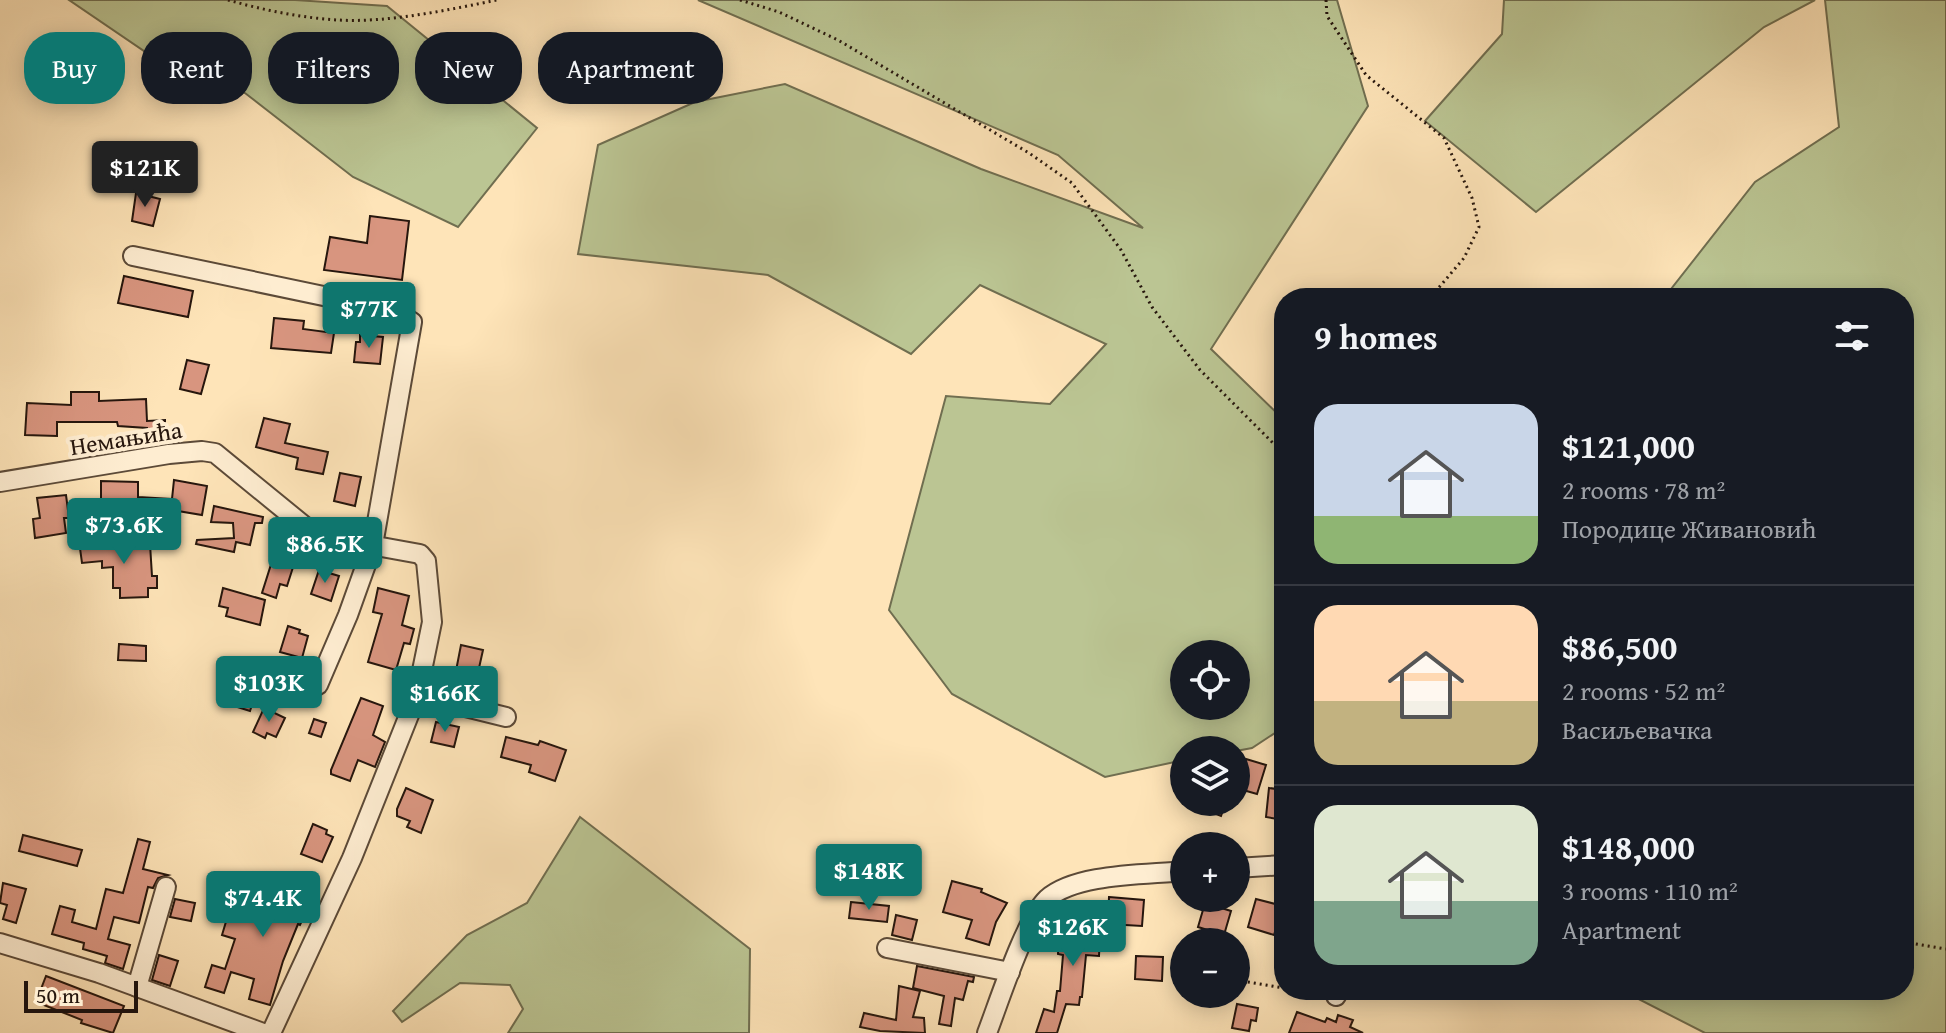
<!DOCTYPE html>
<html lang="en">
<head>
<meta charset="utf-8">
<style>
	body { margin:0; font-family:"Gentium Book Plus",serif; background:#242831; color:#f1f3f6; height:100vh; display:flex; flex-direction:column; font-size:30px; white-space:nowrap }
	* { box-sizing:border-box; margin:0 }
	p { font-size:26px; color:#9ea1a6 }
	.icon { flex:none; width:44px; height:44px; fill:none; stroke:currentColor; stroke-width:2; stroke-linecap:round; stroke-linejoin:round }
	.map { position:relative; flex:1; overflow:hidden }
	.sheet { position:absolute; left:1274px; top:288px; width:640px; height:712px; display:flex; flex-direction:column; background:#171b24; border-radius:32px; box-shadow:0 4px 20px #0003 }
	.sheet>* { flex:none }
	.top-card { position:absolute; left:24px; top:32px; width:760px; height:72px; display:flex; gap:16px }
	.buttons { position:absolute; left:1170px; top:640px; display:grid; gap:16px }
	.buttons a { display:grid; place-items:center; width:80px; height:80px; border-radius:50%; background:#171b24; box-shadow:0 4px 20px #0003; font-size:40px }
	.scale { position:absolute; left:24px; bottom:20px; width:114px; box-sizing:border-box; padding-left:8px; border:4px solid #26160d; border-top:0; font-size:22px; line-height:28px; white-space:nowrap; color:#26160d; -webkit-text-stroke:6px #feedd1; paint-order:stroke }
	.price { position:absolute; translate:-50% -68px; padding:0 18px; border-radius:8px; background:#0f766e; color:#fff; font-size:26px; line-height:52px; filter:drop-shadow(0 2px 4px #0008) }
	.price::after { content:''; position:absolute; left:50%; top:48px; width:24px; height:18px; margin-left:-12px; background:inherit; clip-path:polygon(0 0,100% 0,50% 100%) }
	.price.active { background:#222; color:#fff }
	ul { padding:0; list-style:none }
	li { display:flex; align-items:center; gap:24px; height:200px; padding:0 40px }
	li+li { border-top:2px solid #363941 }
	li span { display:grid; place-items:center; flex:none; width:224px; height:160px; border-radius:24px; color:#555 }
	li>.icon { margin-inline-start:auto }
	span .icon { width:96px; height:96px; fill:#fffc; stroke-width:1 }
	li b { font-size:34px }
	h2 { display:flex; justify-content:space-between; align-items:center; height:96px; padding:0 40px; font-size:34px }
	.tag { padding:0 28px; border-radius:32px; background:#171b24; box-shadow:0 4px 20px #0003; font-size:28px; line-height:72px }
	.tag.active { background:#0f766e; color:#fff }
	.map>svg:first-child { display:block }
</style>
</head>
<body>
<div class="map">
<svg width="1946" height="1033" viewBox="0 0 1946 1033">
	<rect width="100%" height="100%" fill="#fee4b8"/>
	<filter id="stains"><feTurbulence type="fractalNoise" baseFrequency=".0025" numOctaves="4"/><feColorMatrix values="0 0 0 0 .2 0 0 0 0 .09 0 0 0 0 .02 0 0 0 .5 -.17"/></filter>
	<radialGradient id="worn" r=".72"><stop offset=".6" stop-color="#630" stop-opacity="0"/><stop offset="1" stop-color="#630" stop-opacity=".3"/></radialGradient>
	<!-- green -->
	<g fill="#bbc593" stroke="#706e50" stroke-width="2" fill-rule="evenodd">
		<polygon points="69,0 295,0 387,6 537,128 458,227 353,177 245,93 147,53"/>
		<path d="M 698,0 L 1337,0 L 1368,106 L 1211,349 L 1284,420 L 1284,727 L 1252,748 L 1236,751 L 1184,750 L 1184,760 L 1105,777 L 952,694 L 889,610 L 946,396 L 1050,404 L 1106,344 L 980,285 L 911,354 L 768,275 L 578,254 L 598,145 L 695,102 L 785,84 L 981,169 L 1143,228 L 1058,155 ZM 1236,654 L 1236,706 L 1184,706 L 1184,654 Z"/>
		<polygon points="1504,0 1815,0 1764,27 1536,212 1425,121 1502,34"/>
		<polygon points="1825,0 1946,0 1946,1033 1705,1033 1621,990 1904,990 1904,298 1664,298 1755,182 1839,127"/>
		<polygon points="580,817 750,949 749,1033 508,1033 523,1009 510,985 460,983 402,1022 393,1011 467,935 527,903"/>
	</g>
	<!-- building -->
	<g fill="#d8957f" stroke="#26160d" stroke-width="2">
		<polygon points="136,193 160,199 153,226 132,221"/>
		<polygon points="370,216 409,221 402,280 324,270 330,237 367,243"/>
		<polygon points="124,276 193,291 188,317 118,303"/>
		<polygon points="274,318 304,321 303,329 334,333 331,353 271,348"/>
		<polygon points="360,335 383,337 380,364 354,362 356,342 360,342"/>
		<polygon points="187,360 209,365 201,394 180,389"/>
		<polygon points="71,392 99,392 99,401 146,399 147,421 165,420 165,437 148,438 147,428 118,426 117,422 57,422 57,436 25,435 27,403 71,405"/>
		<polygon points="264,418 290,424 285,443 328,452 323,474 296,469 298,458 256,447"/>
		<polygon points="340,473 361,477 355,506 334,501"/>
		<polygon points="174,480 207,486 202,515 160,508 159,521 114,520 115,515 101,514 101,481 138,482 138,497 172,499"/>
		<polygon points="66,495 69,518 64,518 66,533 35,538 33,519 40,518 37,498"/>
		<polygon points="214,506 263,517 262,523 255,523 250,545 236,542 234,552 196,544 197,540 234,538 233,523 211,522"/>
		<polygon points="100,539 101,547 150,544 152,576 157,576 157,588 148,588 148,597 120,598 120,588 113,588 113,567 102,568 102,561 82,563 79,541"/>
		<polygon points="274,555 295,561 287,586 280,584 276,598 262,593"/>
		<polygon points="319,570 339,576 331,601 311,594"/>
		<polygon points="223,588 265,600 260,625 226,616 228,608 219,606"/>
		<polygon points="378,588 409,596 402,625 414,629 410,644 404,643 396,670 368,662 382,614 373,612"/>
		<polygon points="288,626 300,630 299,633 308,636 302,658 280,652"/>
		<polygon points="119,644 146,646 146,661 118,660"/>
		<polygon points="461,645 483,650 475,686 454,681"/>
		<polygon points="237,676 259,683 250,711 228,704"/>
		<polygon points="361,698 383,706 373,735 385,742 375,767 358,760 350,781 331,774 331,770"/>
		<polygon points="264,708 285,718 276,737 267,733 265,738 253,732"/>
		<polygon points="314,719 326,723 321,737 309,733"/>
		<polygon points="436,722 459,727 454,747 431,742"/>
		<polygon points="506,737 538,745 540,741 566,750 555,781 529,772 531,765 501,757"/>
		<polygon points="1246,759 1266,765 1257,794 1236,788 1239,766 1244,768"/>
		<polygon points="406,788 433,800 421,833 407,827 410,821 397,816 397,809"/>
		<polygon points="1269,788 1284,790 1284,820 1266,817"/>
		<polygon points="1186,802 1226,802 1221,816"/>
		<polygon points="313,824 327,830 326,834 333,837 322,862 301,854"/>
		<polygon points="23,835 82,850 77,866 19,851"/>
		<polygon points="138,839 150,842 143,869 168,875 158,878 153,888 148,887 139,923 114,917 108,939 130,945 123,969 105,963 107,956 83,949 84,943 52,934 60,906 75,910 72,922 96,929 106,889 123,893"/>
		<polygon points="273,873 310,887 300,912 305,914 300,925 298,924 283,961 270,1005 249,999 254,979 231,972 224,993 205,987 212,965 225,969 235,939 222,935 228,915 251,921 260,887 267,889"/>
		<polygon points="952,881 982,889 981,892 1007,903 996,922 989,945 966,938 972,920 943,912"/>
		<polygon points="3,883 26,889 16,923 3,919 7,905 0,903"/>
		<polygon points="1109,897 1144,900 1142,926 1108,924"/>
		<polygon points="175,899 195,903 191,921 170,917"/>
		<polygon points="1256,899 1283,906 1274,935 1248,927"/>
		<polygon points="851,902 889,906 887,922 849,918"/>
		<polygon points="1205,903 1231,911 1224,935 1198,927"/>
		<polygon points="1081,912 1101,913 1099,956 1086,955 1082,997 1080,997 1079,1005 1066,1004 1057,1033 1036,1033 1044,1009 1054,1012 1057,991 1060,991 1063,955 1058,954 1059,932 1080,932"/>
		<polygon points="896,915 917,920 912,940 892,935"/>
		<polygon points="159,955 178,961 170,986 152,980"/>
		<polygon points="1136,956 1163,957 1162,981 1135,979"/>
		<polygon points="917,966 974,977 973,982 968,981 963,1000 955,998 951,1026 939,1024 944,996 913,988"/>
		<polygon points="46,976 124,1006 113,1033 81,1023 82,1020 36,1002"/>
		<polygon points="899,986 920,991 913,1017 924,1018 925,1033 880,1031 860,1027 864,1013 896,1020"/>
		<polygon points="1237,1004 1258,1008 1256,1021 1251,1020 1249,1031 1232,1028"/>
		<polygon points="1297,1012 1325,1022 1327,1018 1336,1022 1338,1015 1353,1020 1350,1027 1363,1033 1289,1033"/>
	</g>
	<g fill="none" stroke-linecap="round" stroke-linejoin="round">
		<defs>
			<g id="minor">
				<polyline points="133,256 395,311 412,322 373,545 348,615 318,685"/>
				<polyline points="0,482 169,454 202,451 215,453 308,529 326,537 420,554 426,561 432,622 417,695 352,858 271,1033"/>
				<polyline points="417,695 506,717"/>
				<polyline points="1236,868 1284,865"/>
				<polyline points="0,943 99,973 263,1033"/>
				<polyline points="887,948 1010,972"/>
				<polyline points="137,987 166,887"/>
				<polyline points="1336,996 1339,990"/>
				<path d="M 987,1033 C 999,1002 1025,920 1047,899 C 1076,873 1147,875 1184,871"/>
			</g>
		</defs>
		<!-- minor casing -->
		<use href="#minor" stroke="#5c4a38" stroke-width="22"/>
		<!-- path -->
		<g stroke="#26160d" stroke-width="3" stroke-dasharray="2 4" stroke-linecap="butt">
			<path d="M 228,0 C 263,10 302,18 338,20 C 387,23 448,10 497,0"/>
			<polyline points="740,0 779,12 838,40 1029,153 1072,183 1121,250 1152,307 1200,370 1284,454"/>
			<polyline points="1326,0 1327,16 1366,75 1444,138 1472,198 1479,227 1464,258 1430,298"/>
			<polyline points="1904,942 1946,949"/>
			<polyline points="1236,980 1284,988"/>
			<polyline points="1297,990 1320,994"/>
		</g>
		<!-- minor -->
		<use href="#minor" stroke="#feedd1" stroke-width="18"/>
	</g>
	<g text-anchor="middle" dominant-baseline="central" stroke-width="8" stroke-linejoin="round" paint-order="stroke">
		<!-- street labels -->
		<g font-size="24" fill="#26160d" stroke="#feedd1">
			<text transform="translate(126 438) rotate(-9)">Немањића</text>
		</g>
	</g>
	<rect width="100%" height="100%" filter="url(#stains)"/>
	<rect width="100%" height="100%" fill="url(#worn)"/>
</svg>
<div class="buttons">
<a><svg class="icon" aria-label="locate" viewBox="0 0 24 24"><circle cx="12" cy="12" r="6"/><path d="M12 2v4M12 18v4M2 12h4M18 12h4"/></svg></a>
<a><svg class="icon" aria-label="layers" viewBox="0 0 24 24"><path d="M12 4l9 5-9 5-9-5zM3 14l9 5 9-5"/></svg></a>
<a>+</a>
<a>−</a>
</div>
<div class="scale">50 m</div>
<b class="price active" style="left:145px;top:209px">$121K</b>
<b class="price" style="left:369px;top:350px">$77K</b>
<b class="price" style="left:124px;top:566px">$73.6K</b>
<b class="price" style="left:325px;top:585px">$86.5K</b>
<b class="price" style="left:269px;top:724px">$103K</b>
<b class="price" style="left:445px;top:734px">$166K</b>
<b class="price" style="left:869px;top:912px">$148K</b>
<b class="price" style="left:263px;top:939px">$74.4K</b>
<b class="price" style="left:1073px;top:968px">$126K</b>
<div class="top-card">
<a class="tag active">Buy</a>
<a class="tag">Rent</a>
<a class="tag">Filters</a>
<a class="tag">New</a>
<a class="tag">Apartment</a>
</div>
<section class="sheet">
<h2>9 homes<svg class="icon" aria-label="filters" viewBox="0 0 24 24"><path d="M4 7h16M4 17h16"/><circle cx="9" cy="7" r="2"/><circle cx="15" cy="17" r="2"/></svg></h2>
<ul>
<li><span style="background:linear-gradient(#c9d6e8 70%,#8fb573 0)"><svg class="icon" aria-label="home" viewBox="0 0 24 24"><path d="M3 11l9-7 9 7M6 9v11h12V9"/></svg></span><div><b>$121,000</b><p>2 rooms · 78 m²</p><p>Породице Живановић</p></div></li>
<li><span style="background:linear-gradient(#ffd9b3 60%,#c2b280 0)"><svg class="icon" aria-label="home" viewBox="0 0 24 24"><path d="M3 11l9-7 9 7M6 9v11h12V9"/></svg></span><div><b>$86,500</b><p>2 rooms · 52 m²</p><p>Васиљевачка</p></div></li>
<li><span style="background:linear-gradient(#dfe7d0 60%,#7fa58c 0)"><svg class="icon" aria-label="home" viewBox="0 0 24 24"><path d="M3 11l9-7 9 7M6 9v11h12V9"/></svg></span><div><b>$148,000</b><p>3 rooms · 110 m²</p><p>Apartment</p></div></li>
</ul>
</section>
</div>
</body>
</html>
